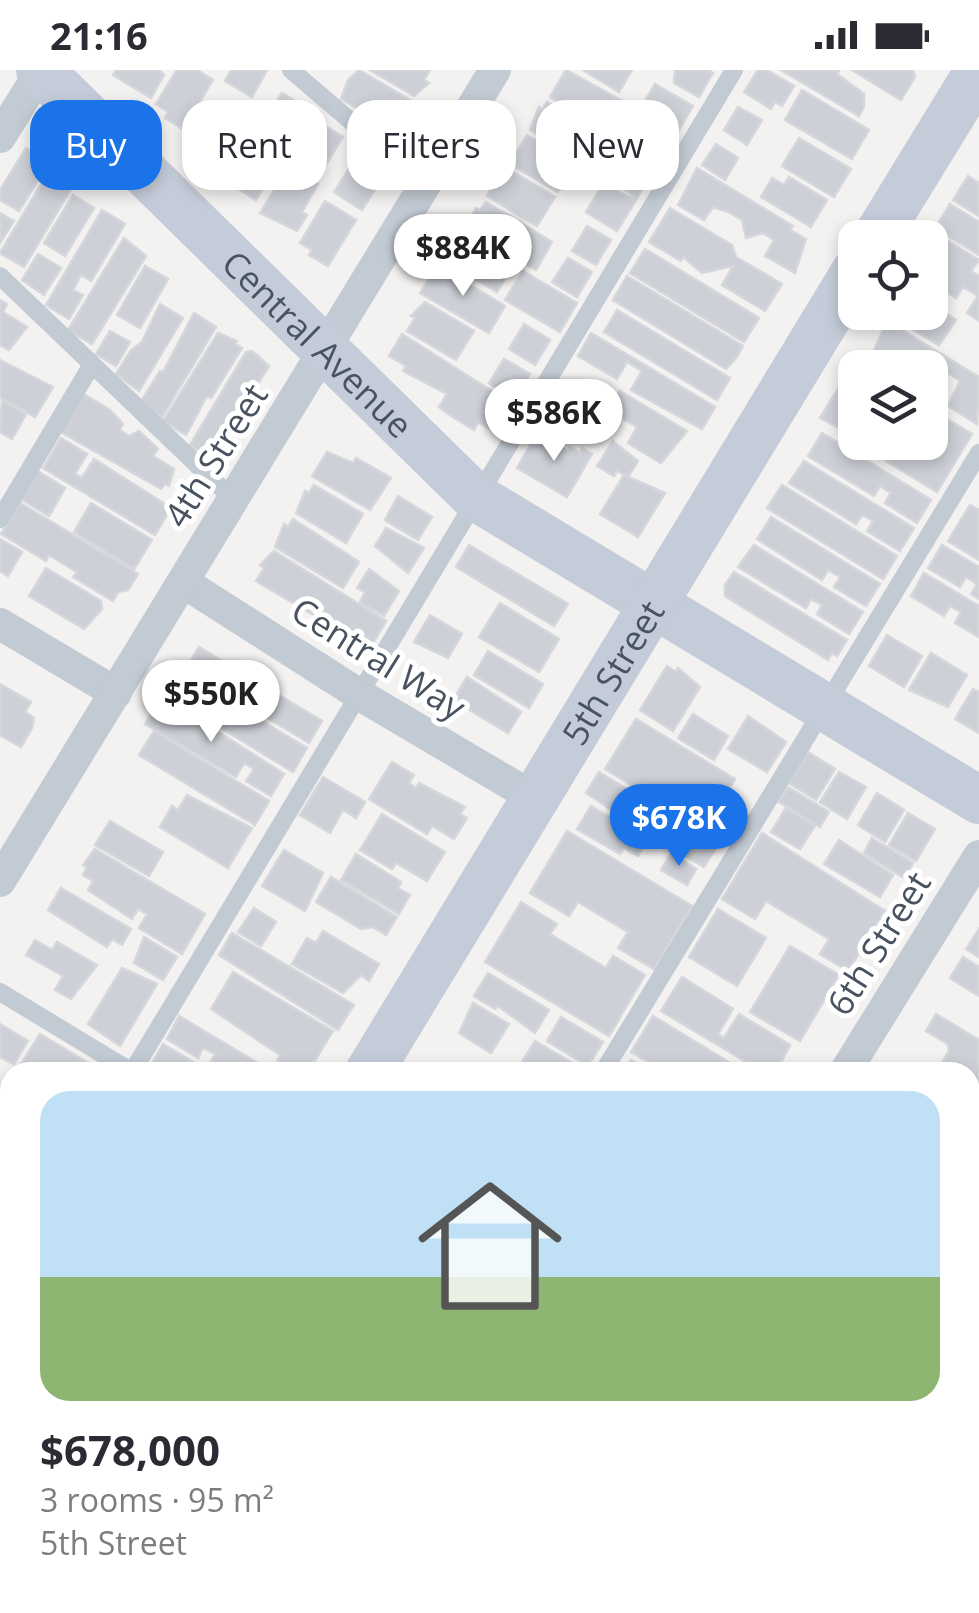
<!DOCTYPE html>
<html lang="en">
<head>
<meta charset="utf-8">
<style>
	body { margin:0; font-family:"Open Sans",sans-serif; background:#f7f7f7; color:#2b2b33; height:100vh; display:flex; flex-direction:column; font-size:38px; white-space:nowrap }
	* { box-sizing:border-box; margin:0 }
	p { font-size:32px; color:#7c7c81 }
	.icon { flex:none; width:55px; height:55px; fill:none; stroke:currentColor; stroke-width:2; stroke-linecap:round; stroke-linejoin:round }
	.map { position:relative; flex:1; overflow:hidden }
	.drawer { position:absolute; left:0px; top:992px; width:980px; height:552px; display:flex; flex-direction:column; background:#fff; border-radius:30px 30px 0 0; box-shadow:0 5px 15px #0003 }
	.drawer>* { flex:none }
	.hud { position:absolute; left:30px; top:30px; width:920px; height:90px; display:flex; gap:20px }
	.buttons { position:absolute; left:838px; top:150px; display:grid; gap:20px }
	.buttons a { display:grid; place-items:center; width:110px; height:110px; border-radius:20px; background:#fff; box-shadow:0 5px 15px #0003; font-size:50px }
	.price { position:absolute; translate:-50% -85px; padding:0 22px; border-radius:35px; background:#fff; color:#222; font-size:32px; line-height:65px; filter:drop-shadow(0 2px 5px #0008) }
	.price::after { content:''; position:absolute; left:50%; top:60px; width:30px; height:22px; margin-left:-15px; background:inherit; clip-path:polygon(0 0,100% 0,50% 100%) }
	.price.on { background:#1a73e8; color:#fff }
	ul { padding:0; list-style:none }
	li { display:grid; align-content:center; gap:20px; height:530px; padding:0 40px }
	li span { display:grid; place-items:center; height:310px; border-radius:30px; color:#555 }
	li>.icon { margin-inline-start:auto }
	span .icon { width:180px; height:180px; fill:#fffc; stroke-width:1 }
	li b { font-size:42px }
	.tag { padding:0 35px; border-radius:30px; background:#fff; box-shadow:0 5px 15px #0003; font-size:35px; line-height:90px }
	.tag.on { background:#1a73e8; color:#fff }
	.status { display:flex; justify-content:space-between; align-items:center; height:70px; padding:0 50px; background:#fff; direction:ltr }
	.status svg { height:28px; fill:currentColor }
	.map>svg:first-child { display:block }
</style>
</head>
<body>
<div class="status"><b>21:16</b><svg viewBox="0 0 49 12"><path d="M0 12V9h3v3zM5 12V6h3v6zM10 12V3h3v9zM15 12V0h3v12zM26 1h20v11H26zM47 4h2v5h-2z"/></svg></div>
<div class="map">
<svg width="979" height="1543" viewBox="0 0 979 1543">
	<rect width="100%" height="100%" fill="#f4f2f1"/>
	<!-- building -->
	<g fill="#cdd0d7" stroke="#d5d7dc" stroke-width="2.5">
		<polygon points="116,0 159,0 164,5 151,28 113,5"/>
		<polygon points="177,0 197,0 213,10 183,59 165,48 168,42 156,34"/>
		<polygon points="231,0 267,0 252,27 225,11"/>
		<polygon points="359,0 412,31 404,56 398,53 394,60 341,29 348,10"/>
		<polygon points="370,0 430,0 424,10 429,13 414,26"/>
		<polygon points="566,0 637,39 633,46 650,57 636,79 550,27"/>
		<polygon points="583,0 632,0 619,22"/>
		<polygon points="675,0 708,0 713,3 699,27 674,13"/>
		<polygon points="758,0 767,0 794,16 782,36 775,32 771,39 744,22"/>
		<polygon points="781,0 839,0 837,4 864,24 864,37 859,46"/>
		<polygon points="852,0 913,0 915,7 901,30"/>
		<polygon points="655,14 693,36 679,60 641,38"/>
		<polygon points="802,20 869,60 852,89 785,50"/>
		<polygon points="282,23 313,42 295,71 264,52"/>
		<polygon points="221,32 249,51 223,94 194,77 197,72 190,69 204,45 211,49"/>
		<polygon points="547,32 595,60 578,88 530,60 539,37 542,40"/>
		<polygon points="738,37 762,50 747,75 724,60"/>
		<polygon points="315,50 343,67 322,101 293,84"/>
		<polygon points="254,62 285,81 256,130 237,118 240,112 228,105"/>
		<polygon points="527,65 575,94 558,122 510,94"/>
		<polygon points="799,68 851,99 834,127 782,96"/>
		<polygon points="716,74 738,88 725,110 702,95"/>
		<polygon points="606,76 652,103 637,128 593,98"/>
		<polygon points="26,78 33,82 35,79 50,91 19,141 0,130 0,120"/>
		<polygon points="498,93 555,127 537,156 487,126 494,113 488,110"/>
		<polygon points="352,94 380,112 362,140 334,122"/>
		<polygon points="288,97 318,114 302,142 307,145 297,161 260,143"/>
		<polygon points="697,98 793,156 790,160 806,169 795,203 765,186 774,170 763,163 746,168 742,150 728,142 713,137 704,150 678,135"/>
		<polygon points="49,101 67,106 64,111 73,116 24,197 0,183"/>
		<polygon points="968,106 979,113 979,146 953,130"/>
		<polygon points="789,107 827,130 811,157 761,127 772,108 784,115"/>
		<polygon points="603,114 636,130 617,161 586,142"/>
		<polygon points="73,125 94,138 65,186 44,173"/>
		<polygon points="325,131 356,150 328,196 309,185 312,180 300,173"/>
		<polygon points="486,132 552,172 536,200 469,160 478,146 473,144 476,138 480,140"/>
		<polygon points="950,134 979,152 979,185 935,158"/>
		<polygon points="670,138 732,175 736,187 782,214 765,241 722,215 733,196 702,203 683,187 681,191 649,172"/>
		<polygon points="102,140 125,154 91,211 81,205 73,220 83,225 69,249 46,235"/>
		<polygon points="0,143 14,151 0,173"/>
		<polygon points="587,156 611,170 596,195 572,181"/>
		<polygon points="460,162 514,194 497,222 445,191 453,179 448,171"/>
		<polygon points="934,162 979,190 971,201 979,206 979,251 967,243 978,226 963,217 956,228 930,212 930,170"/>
		<polygon points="124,168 146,186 92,274 68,260"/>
		<polygon points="645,179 759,248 744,272 630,203"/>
		<polygon points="38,184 61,198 44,225 22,210"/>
		<polygon points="568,188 592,202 577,227 552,212"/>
		<polygon points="437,195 505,236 489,263 420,223"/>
		<polygon points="145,196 168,209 140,258 117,245"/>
		<polygon points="523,201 577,233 560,262 505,230"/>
		<polygon points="627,206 743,276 736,288 726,299 613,230"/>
		<polygon points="0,230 7,234 3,242 27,257 9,280 0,275"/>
		<polygon points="425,232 474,261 456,290 407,261 415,248 411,246"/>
		<polygon points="930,232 956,250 939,275 899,251 902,248 896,244 930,242"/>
		<polygon points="160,234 183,248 139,321 116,304 131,280 142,272"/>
		<polygon points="617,240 730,308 717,330 604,262"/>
		<polygon points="194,243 216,257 162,347 140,333 160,301 163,302"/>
		<polygon points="887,251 979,307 977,354 948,336 960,311 934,294 930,301 922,296 885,298 870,289"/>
		<polygon points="524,254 550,270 535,295 509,279"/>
		<polygon points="110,261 130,272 116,296 96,284"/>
		<polygon points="218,263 237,271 235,274 242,278 211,328 207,326 186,365 163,351"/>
		<polygon points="591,263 715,337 702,359 631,320 642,301 627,292 617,309 578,286"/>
		<polygon points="402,264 511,333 497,357 492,360 478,352 474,360 445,342 439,337 447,324 403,301 406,296 389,286"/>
		<polygon points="252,281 269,296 211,391 190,375 246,282"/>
		<polygon points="504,289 530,304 515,329 489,313"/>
		<polygon points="0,290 53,317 35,347 0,327"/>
		<polygon points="855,291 866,298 855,298 855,366 820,348"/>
		<polygon points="620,321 687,361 661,393 628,373 637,357 609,340"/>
		<polygon points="82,323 110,340 123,354 120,360 129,366 139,361 158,379 153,386 174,399 169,416 165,414 161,419 59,361"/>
		<polygon points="2,330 26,344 12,369 0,362"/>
		<polygon points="554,336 588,356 580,370 570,364 564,374 540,360"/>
		<polygon points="930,339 972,364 937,422 886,391 889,387 866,372 930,372"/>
		<polygon points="537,363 568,381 570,377 580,383 582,378 592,384 567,427 517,398"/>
		<polygon points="822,363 931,430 917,453 885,433 891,423 880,416 874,426 808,386"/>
		<polygon points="61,368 87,384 75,404 82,408 94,389 171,438 155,465 43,398"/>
		<polygon points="613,371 638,391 628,407 617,401 614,406 597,396"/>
		<polygon points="327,382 353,393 356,388 391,408 370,440 312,406"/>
		<polygon points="804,391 914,458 900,481 867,461 873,451 862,445 856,454 789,413"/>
		<polygon points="36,400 65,418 49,446 19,428"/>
		<polygon points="624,405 665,423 638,467 600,444"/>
		<polygon points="314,415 363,444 346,473 296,443 305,421 309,423"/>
		<polygon points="782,415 897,486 883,509 767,438"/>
		<polygon points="398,426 432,447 418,470 385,450"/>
		<polygon points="20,433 138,504 128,520 118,522 113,531 73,507 77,502 49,485 46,491 1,464"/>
		<polygon points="91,433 152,470 134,499 74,462"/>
		<polygon points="970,435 979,440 979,490 948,471"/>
		<polygon points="771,447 880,514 866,536 834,517 840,507 828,500 822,510 757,469"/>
		<polygon points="293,449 359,492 343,518 275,477 284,454 288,457"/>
		<polygon points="386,458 424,478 408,503 375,476"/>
		<polygon points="0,469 22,482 8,506 0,501"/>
		<polygon points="469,475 568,534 554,556 456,497"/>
		<polygon points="754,475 863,542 849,564 817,544 822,535 811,529 806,538 738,497"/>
		<polygon points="942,475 979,497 979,529 971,524 977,514 966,507 960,517 928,498"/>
		<polygon points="274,481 386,551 370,578 256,511 264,498 260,495"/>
		<polygon points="46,498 101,531 102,539 84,559 29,526"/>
		<polygon points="369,499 399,521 384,546 360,532 365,522 357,518"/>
		<polygon points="734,502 847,570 837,586 832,583 828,590 725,526 725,515"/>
		<polygon points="924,503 979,536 979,567 955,553 961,542 950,536 944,546 911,526"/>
		<polygon points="500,533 559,569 539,602 479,567"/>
		<polygon points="430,545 462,564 448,588 414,572"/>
		<polygon points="887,565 922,586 904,617 869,596"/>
		<polygon points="199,577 322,651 309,673 186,599"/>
		<polygon points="488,581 543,614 529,638 474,605"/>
		<polygon points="931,583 967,605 948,637 909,620"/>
		<polygon points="667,596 676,602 678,598 700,617 673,661 640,640"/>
		<polygon points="186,606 307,678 293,702 180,633 172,623"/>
		<polygon points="467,607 521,642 508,663 453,630"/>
		<polygon points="0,614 31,632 25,642 34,648 32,658 21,677 0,665"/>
		<polygon points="973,619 979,622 979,663 955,649"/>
		<polygon points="162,626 284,704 271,726 246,711 254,699 244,693 236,707 145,654"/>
		<polygon points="693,644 728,666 714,690 678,668"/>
		<polygon points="748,646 786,672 767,702 728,679"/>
		<polygon points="636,649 735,709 704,759 605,699"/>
		<polygon points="154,661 269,731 255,755 139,685"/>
		<polygon points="808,682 835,699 816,730 789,713"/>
		<polygon points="392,692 414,705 409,713 416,718 419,713 465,737 460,744 467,748 454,769 432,756 427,764 369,729"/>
		<polygon points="599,702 669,745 655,769 586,723"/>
		<polygon points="839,702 866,717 847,749 820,732"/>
		<polygon points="323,707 365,732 356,748 343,740 330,763 300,745"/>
		<polygon points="788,717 829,742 820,757 779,732"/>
		<polygon points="877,723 904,740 885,772 858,755"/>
		<polygon points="187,725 252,758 228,798 160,757 172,736 178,740"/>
		<polygon points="591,736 648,770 638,786 624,778 620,784 577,759"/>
		<polygon points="786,738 815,756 800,779 771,762"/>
		<polygon points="908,743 935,759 916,791 889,775"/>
		<polygon points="382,744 445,782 427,811 396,793 392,799 360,780"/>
		<polygon points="110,751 163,782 149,806 95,775"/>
		<polygon points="687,757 718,775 704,797 677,781"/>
		<polygon points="567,761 692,836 654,899 618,878 628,862 578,832 569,846 530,823"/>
		<polygon points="762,763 885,841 848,901 820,884 829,869 766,831 755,849 722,829"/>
		<polygon points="872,768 913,793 904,808 864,783"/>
		<polygon points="839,770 893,805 880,827 824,794"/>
		<polygon points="95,779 205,844 182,884 139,858 147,844 138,839 132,849 88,820 93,811 83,805 87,797 83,795"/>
		<polygon points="284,780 323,803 305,841 262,816"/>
		<polygon points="671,783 696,799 687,815 661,800"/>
		<polygon points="356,784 401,812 398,818 410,825 399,844 341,810"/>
		<polygon points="331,807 397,847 386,865 373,857 361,859 316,832"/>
		<polygon points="61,818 131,859 122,875 112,869 107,877 48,840"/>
		<polygon points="521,832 557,854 550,864 606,898 613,886 645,905 609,966 485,892"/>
		<polygon points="254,838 276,852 261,876 238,862"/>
		<polygon points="718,839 766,868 737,916 689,887"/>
		<polygon points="979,859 979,887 966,879"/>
		<polygon points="323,861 379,894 369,911 361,905 343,923 292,894 307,868 316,873"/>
		<polygon points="232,863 354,935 338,960 219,885"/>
		<polygon points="144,867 177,887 163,910 134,893"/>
		<polygon points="35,870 52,880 57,872 97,895 71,929 55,920 63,906 26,885"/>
		<polygon points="790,876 839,905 800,971 750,942"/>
		<polygon points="963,887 979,897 979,926 950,908"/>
		<polygon points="122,898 157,914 120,976 88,954"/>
		<polygon points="233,902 333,961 308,1002 296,1002 277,991 280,985 211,939"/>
		<polygon points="488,903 549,940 535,963 498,936 495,939 474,926"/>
		<polygon points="682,907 733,939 718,964 724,968 739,944 790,975 776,1002 763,1002 661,941"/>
		<polygon points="473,933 509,954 491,983 459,963"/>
		<polygon points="936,944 979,970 979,1023 970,1018 970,1002 938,999 949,981 948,974 926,961"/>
		<polygon points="179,946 273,1002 221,1002 209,995 215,984 203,978 198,988 167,969"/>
		<polygon points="653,946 745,1002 666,1002 631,982"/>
		<polygon points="561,947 603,972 588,996 547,971"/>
		<polygon points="0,954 28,971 14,994 0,987"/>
		<polygon points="40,964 90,994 85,1002 16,1002"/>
		<polygon points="535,971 586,1001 585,1002 516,1002"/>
		<polygon points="163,974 210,1002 159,1002 150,997"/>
		<polygon points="631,990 652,1002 623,1002"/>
		<polygon points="10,1012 10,1093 7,1098 0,1094 0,1029"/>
		<polygon points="970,1042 979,1047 979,1080 970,1074"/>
		<polygon points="970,1081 979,1086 979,1119 970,1113"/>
		<polygon points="970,1117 979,1123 970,1139"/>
		<polygon points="970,1217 979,1222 979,1288 970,1282"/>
		<polygon points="0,1249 10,1259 10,1269 0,1286"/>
		<polygon points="10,1281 10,1360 0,1376 0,1297"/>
		<polygon points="970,1335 979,1340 979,1405 970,1400"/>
		<polygon points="970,1424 979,1430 977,1463 970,1459"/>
		<polygon points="274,1535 328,1535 323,1543 270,1543"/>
		<polygon points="338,1535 374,1535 369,1543 333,1543"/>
		<polygon points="385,1535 425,1535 421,1543 381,1543"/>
		<polygon points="455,1535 472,1535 485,1543 450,1543"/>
		<polygon points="784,1535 826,1535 821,1543 779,1543"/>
		<polygon points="832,1535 864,1535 859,1543 828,1543"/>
		<polygon points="887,1535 941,1535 936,1543 882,1543"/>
	</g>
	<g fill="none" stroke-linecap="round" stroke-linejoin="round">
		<!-- lane -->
		<g stroke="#c2cad3" stroke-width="18">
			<polyline points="291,0 423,113"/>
			<polyline points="0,206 235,431"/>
			<polyline points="0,449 91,296"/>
			<path d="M 0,922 L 132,1002 C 334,669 531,333 734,0"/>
			<polyline points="603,1002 979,383"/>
			<polyline points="970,1181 979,1167"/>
			<polyline points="970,1512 979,1518"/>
		</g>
		<!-- street -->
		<g stroke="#c2cad3" stroke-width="32">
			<polyline points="0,67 41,1"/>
			<polyline points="183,512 360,625 536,729"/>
			<polyline points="0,554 116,623"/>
			<polyline points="0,811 495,0"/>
			<polyline points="845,1002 979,786"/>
			<polyline points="509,1543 514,1535"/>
		</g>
		<!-- secondary -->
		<g stroke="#c4ccd9" stroke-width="48">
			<path id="s1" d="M 40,0 L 474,426 L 979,730"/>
			<polyline points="876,168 979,0"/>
			<path id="s2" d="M 369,1002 L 855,202"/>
			<polyline points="0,1165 10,1171"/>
			<polyline points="615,1535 628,1543"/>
			<polyline points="38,1542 42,1535"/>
		</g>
	</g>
	<g text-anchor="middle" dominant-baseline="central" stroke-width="10" stroke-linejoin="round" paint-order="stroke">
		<!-- street labels -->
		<g font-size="35" fill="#49525f" stroke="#fff">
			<text stroke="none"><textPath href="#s1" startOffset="390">Central Avenue</textPath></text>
			<text transform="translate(215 385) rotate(-58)">4th Street</text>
			<text transform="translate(379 588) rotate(32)">Central Way</text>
			<text stroke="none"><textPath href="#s2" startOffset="468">5th Street</textPath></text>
			<text transform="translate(878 873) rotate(-58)">6th Street</text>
		</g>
	</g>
</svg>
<div class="buttons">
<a><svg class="icon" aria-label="locate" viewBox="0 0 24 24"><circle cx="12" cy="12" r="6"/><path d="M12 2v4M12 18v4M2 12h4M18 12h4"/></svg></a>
<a><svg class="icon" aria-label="layers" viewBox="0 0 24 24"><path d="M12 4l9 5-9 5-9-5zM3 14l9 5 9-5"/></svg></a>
</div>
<b class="price" style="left:463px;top:229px">$884K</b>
<b class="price" style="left:554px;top:394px">$586K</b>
<b class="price" style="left:211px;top:675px">$550K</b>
<b class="price on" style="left:679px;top:799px">$678K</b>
<div class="hud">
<a class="tag on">Buy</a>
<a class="tag">Rent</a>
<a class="tag">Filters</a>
<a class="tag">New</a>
</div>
<section class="drawer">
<ul>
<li><span style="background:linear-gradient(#bfe0f5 60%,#8fb573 0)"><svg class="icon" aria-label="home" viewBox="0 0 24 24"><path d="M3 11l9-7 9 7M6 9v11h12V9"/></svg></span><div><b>$678,000</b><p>3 rooms · 95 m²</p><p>5th Street</p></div></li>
</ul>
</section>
</div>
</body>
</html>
